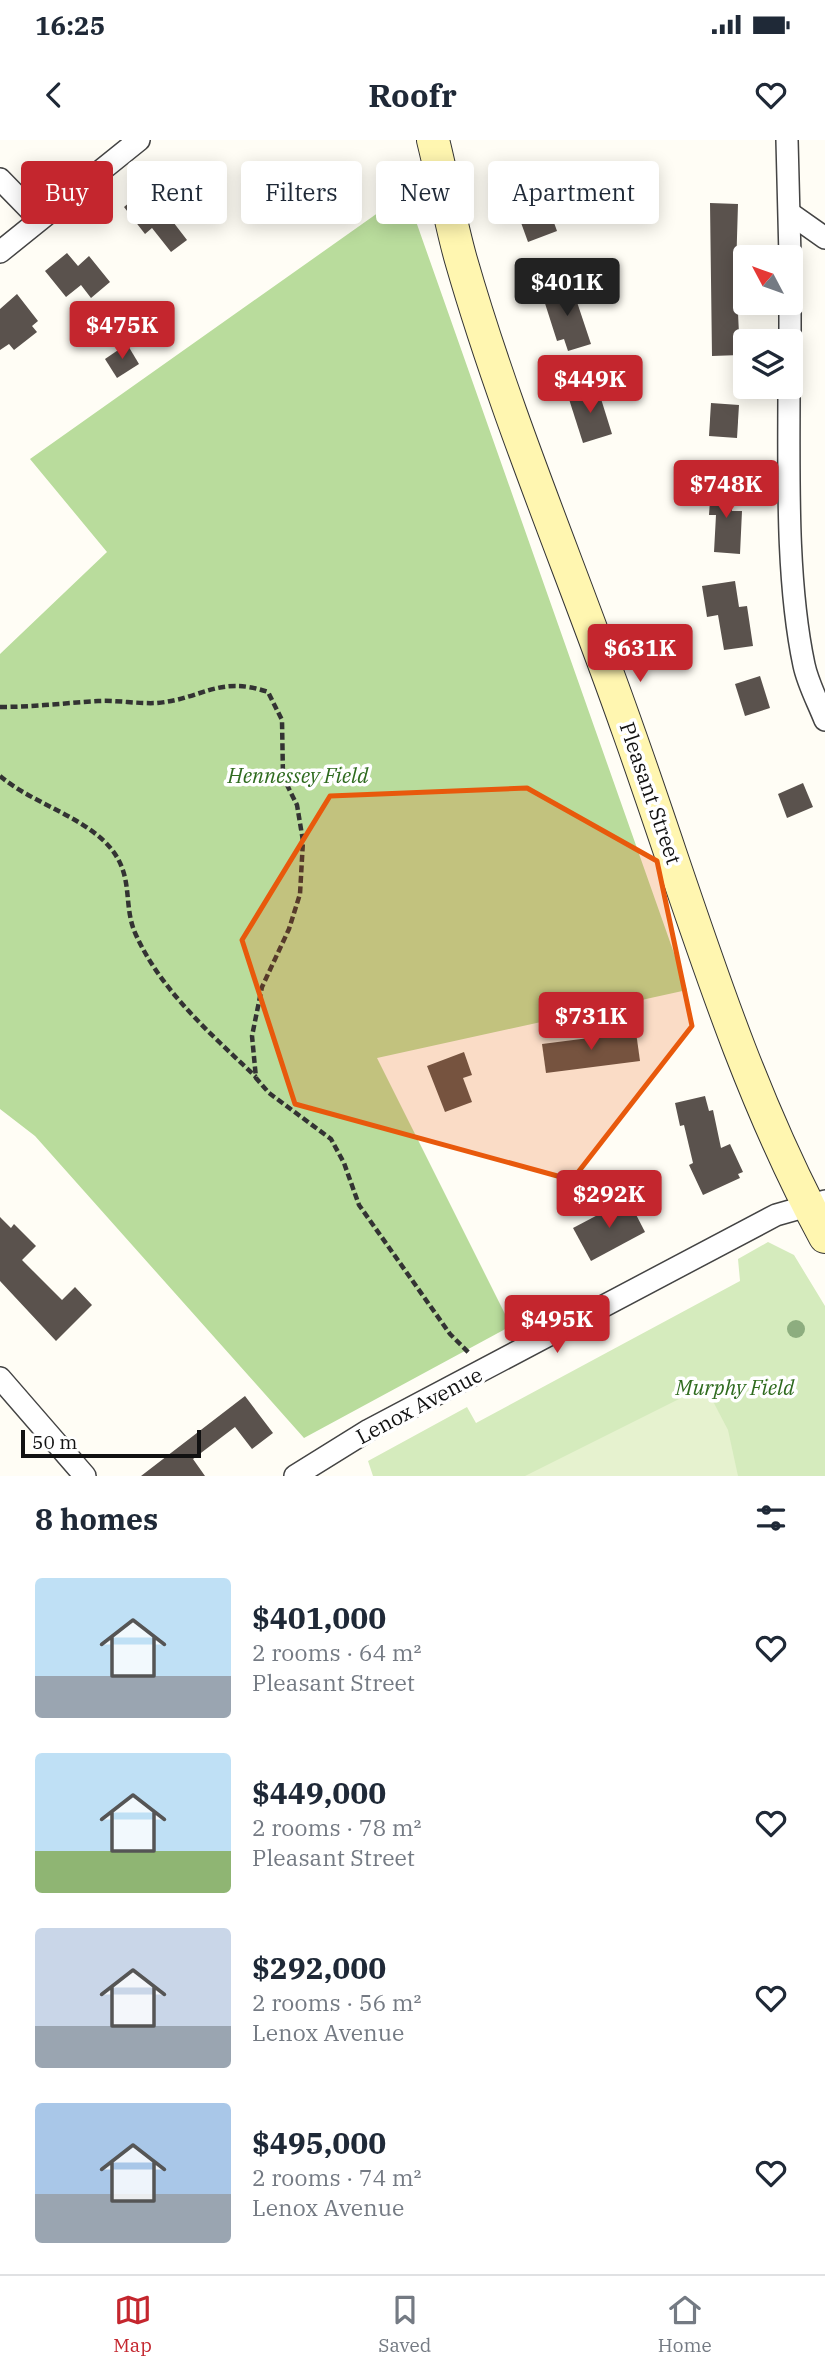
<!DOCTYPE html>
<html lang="en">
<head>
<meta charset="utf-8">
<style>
	body { margin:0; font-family:"IBM Plex Serif",serif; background:#f2f2f3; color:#1f2937; height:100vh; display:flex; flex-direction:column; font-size:26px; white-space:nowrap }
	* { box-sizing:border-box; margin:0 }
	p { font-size:23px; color:#747a83 }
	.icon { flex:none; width:38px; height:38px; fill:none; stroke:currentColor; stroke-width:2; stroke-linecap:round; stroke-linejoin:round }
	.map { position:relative; height:1336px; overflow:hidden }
	.panel { display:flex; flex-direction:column; background:#fff; flex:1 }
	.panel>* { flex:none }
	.guide { position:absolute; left:21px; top:21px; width:784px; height:63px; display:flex; gap:14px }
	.needle { width:46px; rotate:311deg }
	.tools { position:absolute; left:733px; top:105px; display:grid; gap:14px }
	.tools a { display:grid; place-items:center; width:70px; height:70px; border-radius:7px; background:#fff; box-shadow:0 4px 18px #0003; font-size:35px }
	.scale { position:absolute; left:21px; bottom:18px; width:180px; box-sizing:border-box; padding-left:7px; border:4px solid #111; border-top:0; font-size:19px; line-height:24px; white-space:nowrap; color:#111; -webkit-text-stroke:5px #fff; paint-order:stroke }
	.price { position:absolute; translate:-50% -60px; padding:0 16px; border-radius:7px; background:#c4262e; color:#fff; font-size:23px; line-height:46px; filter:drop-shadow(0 2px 4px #0008) }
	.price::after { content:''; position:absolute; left:50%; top:42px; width:21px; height:16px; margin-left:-10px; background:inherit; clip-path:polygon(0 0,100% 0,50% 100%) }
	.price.active { background:#222; color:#fff }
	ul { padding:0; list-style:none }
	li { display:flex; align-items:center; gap:21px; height:175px; padding:0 35px }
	li span { display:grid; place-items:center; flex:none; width:196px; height:140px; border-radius:7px; color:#555 }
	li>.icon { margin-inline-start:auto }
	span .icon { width:84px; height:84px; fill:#fffc; stroke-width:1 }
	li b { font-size:30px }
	h2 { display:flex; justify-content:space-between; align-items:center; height:84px; padding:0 35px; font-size:30px }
	.tag { padding:0 24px; border-radius:7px; background:#fff; box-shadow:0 4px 18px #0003; font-size:24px; line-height:63px }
	.tag.active { background:#c4262e; color:#fff }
	.status { display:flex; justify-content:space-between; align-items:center; height:49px; padding:0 35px; background:#fff; direction:ltr }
	.status svg { height:19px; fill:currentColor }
	header { display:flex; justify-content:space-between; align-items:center; height:91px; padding:0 35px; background:#fff; font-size:32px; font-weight:700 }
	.tab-bar { display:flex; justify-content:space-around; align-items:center; height:98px; border-top:2px solid #e0e1e3; background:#fff; font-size:19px; color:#747a83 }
	.tab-bar a { display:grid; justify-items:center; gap:4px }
	.tab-bar .active { color:#c4262e }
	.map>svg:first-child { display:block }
</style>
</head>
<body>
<div class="status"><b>16:25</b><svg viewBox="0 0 49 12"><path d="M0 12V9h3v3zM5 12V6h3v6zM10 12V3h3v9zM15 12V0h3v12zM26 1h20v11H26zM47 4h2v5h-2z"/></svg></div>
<header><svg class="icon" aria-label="back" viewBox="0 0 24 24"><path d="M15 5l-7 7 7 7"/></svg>Roofr<svg class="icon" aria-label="heart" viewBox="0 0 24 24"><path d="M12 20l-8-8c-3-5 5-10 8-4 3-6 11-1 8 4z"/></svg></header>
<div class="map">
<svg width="825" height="1336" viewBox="0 0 825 1336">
	<rect width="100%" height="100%" fill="#fffdf5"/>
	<!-- green -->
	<polygon fill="#d5ebbd" points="768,1102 794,1115 825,1166 825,1336 373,1336 368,1321 467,1267 476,1283 740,1141 738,1119"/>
	<!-- forest -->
	<polygon fill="#b9dc9c" points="406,53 687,850 377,918 511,1186 304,1298 35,996 0,969 0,514 107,412 30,319"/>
	<!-- pitch -->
	<polygon fill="#e6f2cf" points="705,1246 728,1290 738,1336 525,1336"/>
	<!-- building -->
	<g fill="#5a524d">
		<polygon points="561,38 567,56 547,63 557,91 528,102 511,55"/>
		<polygon points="147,48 187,100 171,112 152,88 145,94 124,67"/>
		<polygon points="710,63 738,64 736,131 740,215 712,216"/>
		<polygon points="67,113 78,126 89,116 110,142 91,158 81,145 66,157 45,131"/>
		<polygon points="571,144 591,204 568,211 564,199 557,201 542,154"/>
		<polygon points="17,154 38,181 32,186 37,192 14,210 9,204 0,210 0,169"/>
		<polygon points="127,204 139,224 117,238 105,219"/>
		<polygon points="597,246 612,294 583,303 568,256"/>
		<polygon points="711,263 739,265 737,298 709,296"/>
		<polygon points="711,345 733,346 732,371 742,371 740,414 714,412 716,375 709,375"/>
		<polygon points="735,441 739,467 747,466 753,506 724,510 718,475 707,477 702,446"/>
		<polygon points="760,536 770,568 745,576 735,544"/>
		<polygon points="803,643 813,667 787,678 778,654"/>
		<polygon points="636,892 640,921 546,933 542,904"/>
		<polygon points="464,912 472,935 463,938 472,962 445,972 427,926"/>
		<polygon points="705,956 709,971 713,970 721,1008 730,1004 743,1032 738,1034 740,1038 703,1055 689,1025 693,1023 684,985 680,986 675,963"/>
		<polygon points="628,1059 645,1092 591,1121 573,1088"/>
		<polygon points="0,1077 11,1088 14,1084 36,1106 22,1120 62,1160 75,1147 92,1165 56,1201 0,1141"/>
		<polygon points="245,1256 273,1293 252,1309 235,1287 193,1319 205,1336 141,1336"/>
	</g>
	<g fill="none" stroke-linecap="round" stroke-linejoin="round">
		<defs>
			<g id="street">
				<polyline points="787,0 790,117"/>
				<polyline points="0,39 38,78"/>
				<polyline points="791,74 825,98"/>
				<polyline points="0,112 139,0"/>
				<polyline points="790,201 790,163"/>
				<path d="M 789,247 C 789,334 786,440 804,525 C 808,544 818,562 825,580"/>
				<polyline points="0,1238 85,1336"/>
				<polyline points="295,1336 369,1290 776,1075 825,1061"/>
			</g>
			<path id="secondary" d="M 433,0 C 443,40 450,81 461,120 C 507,280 573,433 628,590 C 689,761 738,937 825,1097"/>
		</defs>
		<!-- street casing -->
		<use href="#street" stroke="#444" stroke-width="24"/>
		<!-- secondary casing -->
		<use href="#secondary" stroke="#333" stroke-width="34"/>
		<!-- path -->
		<g stroke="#333" stroke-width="4.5" stroke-dasharray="7 3.5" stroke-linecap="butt">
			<path d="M 0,567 C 33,567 65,563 98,561 C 117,560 138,564 157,563 C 202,559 219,535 268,552 L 282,580 L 283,637 L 297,665 L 303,701 L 300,754 L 289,789 L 262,847 L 252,896 L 256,938 L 269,953 L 331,999 L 344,1023 L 359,1065 L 450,1194 L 470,1214"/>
			<path d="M 0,636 C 31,662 74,673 104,701 C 137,733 121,763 136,795 C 162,852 211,894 256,937"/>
		</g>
		<!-- street -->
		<use href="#street" stroke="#fff" stroke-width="21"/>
		<!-- secondary -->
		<use href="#secondary" stroke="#fff6b0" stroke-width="32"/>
	</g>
	<!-- trees -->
	<circle fill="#8dad7f" cx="796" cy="1189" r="9"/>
	<!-- marked area -->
	<path fill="#e8590c" fill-opacity="0.2" stroke="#e8590c" stroke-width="5" stroke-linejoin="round" d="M 527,648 L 657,721 L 692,886 L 572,1040 L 295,964 L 242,800 L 330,656 Z"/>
	<g text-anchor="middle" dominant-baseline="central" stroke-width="7" stroke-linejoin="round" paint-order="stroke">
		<!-- park labels -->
		<g font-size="21" font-style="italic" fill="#2f6b1f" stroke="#fff">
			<text x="298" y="635">Hennessey Field</text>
			<text x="735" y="1247">Murphy Field</text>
		</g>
		<!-- street labels -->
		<g font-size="21" fill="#111" stroke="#fff">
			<text transform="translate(651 653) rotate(71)">Pleasant Street</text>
			<text transform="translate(419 1265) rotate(-28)">Lenox Avenue</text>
		</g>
	</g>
</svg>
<div class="tools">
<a><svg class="needle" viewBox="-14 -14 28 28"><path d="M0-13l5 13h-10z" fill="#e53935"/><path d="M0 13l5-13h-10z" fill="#747a83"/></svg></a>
<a><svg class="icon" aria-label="layers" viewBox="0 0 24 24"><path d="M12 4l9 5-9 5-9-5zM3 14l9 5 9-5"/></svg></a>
</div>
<div class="scale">50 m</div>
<b class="price active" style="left:567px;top:178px">$401K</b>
<b class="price" style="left:122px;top:221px">$475K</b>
<b class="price" style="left:590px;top:275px">$449K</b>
<b class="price" style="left:726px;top:380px">$748K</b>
<b class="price" style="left:640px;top:544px">$631K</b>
<b class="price" style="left:591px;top:912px">$731K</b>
<b class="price" style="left:609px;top:1090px">$292K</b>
<b class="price" style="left:557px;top:1215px">$495K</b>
<div class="guide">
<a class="tag active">Buy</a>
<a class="tag">Rent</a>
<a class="tag">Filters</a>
<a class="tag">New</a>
<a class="tag">Apartment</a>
</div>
</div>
<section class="panel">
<h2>8 homes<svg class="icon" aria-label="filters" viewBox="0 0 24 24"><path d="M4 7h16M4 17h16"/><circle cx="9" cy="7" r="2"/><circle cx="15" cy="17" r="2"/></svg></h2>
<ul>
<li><span style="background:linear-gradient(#bfe0f5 70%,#9aa5b1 0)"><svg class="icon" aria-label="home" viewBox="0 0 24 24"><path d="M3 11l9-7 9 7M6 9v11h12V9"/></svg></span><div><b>$401,000</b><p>2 rooms · 64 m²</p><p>Pleasant Street</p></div><svg class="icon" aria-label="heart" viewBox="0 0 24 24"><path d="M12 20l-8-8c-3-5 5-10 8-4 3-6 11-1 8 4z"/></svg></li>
<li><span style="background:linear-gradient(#bfe0f5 70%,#8fb573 0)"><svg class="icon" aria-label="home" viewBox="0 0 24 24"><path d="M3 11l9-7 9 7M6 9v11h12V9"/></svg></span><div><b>$449,000</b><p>2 rooms · 78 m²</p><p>Pleasant Street</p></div><svg class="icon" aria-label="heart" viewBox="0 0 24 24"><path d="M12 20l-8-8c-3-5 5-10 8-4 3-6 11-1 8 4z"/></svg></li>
<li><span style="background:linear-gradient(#c9d6e8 70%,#9aa5b1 0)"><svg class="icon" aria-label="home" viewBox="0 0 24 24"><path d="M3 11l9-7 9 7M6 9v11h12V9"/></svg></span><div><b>$292,000</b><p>2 rooms · 56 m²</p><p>Lenox Avenue</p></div><svg class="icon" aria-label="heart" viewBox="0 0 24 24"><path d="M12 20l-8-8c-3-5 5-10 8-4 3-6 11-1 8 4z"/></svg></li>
<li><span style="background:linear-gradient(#a9c7e8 65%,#9aa5b1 0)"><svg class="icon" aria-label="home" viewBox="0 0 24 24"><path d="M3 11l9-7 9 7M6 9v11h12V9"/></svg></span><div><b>$495,000</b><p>2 rooms · 74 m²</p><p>Lenox Avenue</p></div><svg class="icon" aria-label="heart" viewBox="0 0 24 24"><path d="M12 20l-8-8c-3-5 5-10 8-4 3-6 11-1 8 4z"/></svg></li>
</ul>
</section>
<nav class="tab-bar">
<a class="active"><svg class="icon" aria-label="map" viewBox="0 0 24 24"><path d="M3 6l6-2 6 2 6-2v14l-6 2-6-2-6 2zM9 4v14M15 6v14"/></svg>Map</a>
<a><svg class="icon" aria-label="saved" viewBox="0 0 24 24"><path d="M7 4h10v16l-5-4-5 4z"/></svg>Saved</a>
<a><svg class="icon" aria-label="home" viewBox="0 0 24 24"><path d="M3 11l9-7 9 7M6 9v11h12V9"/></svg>Home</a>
</nav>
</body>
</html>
